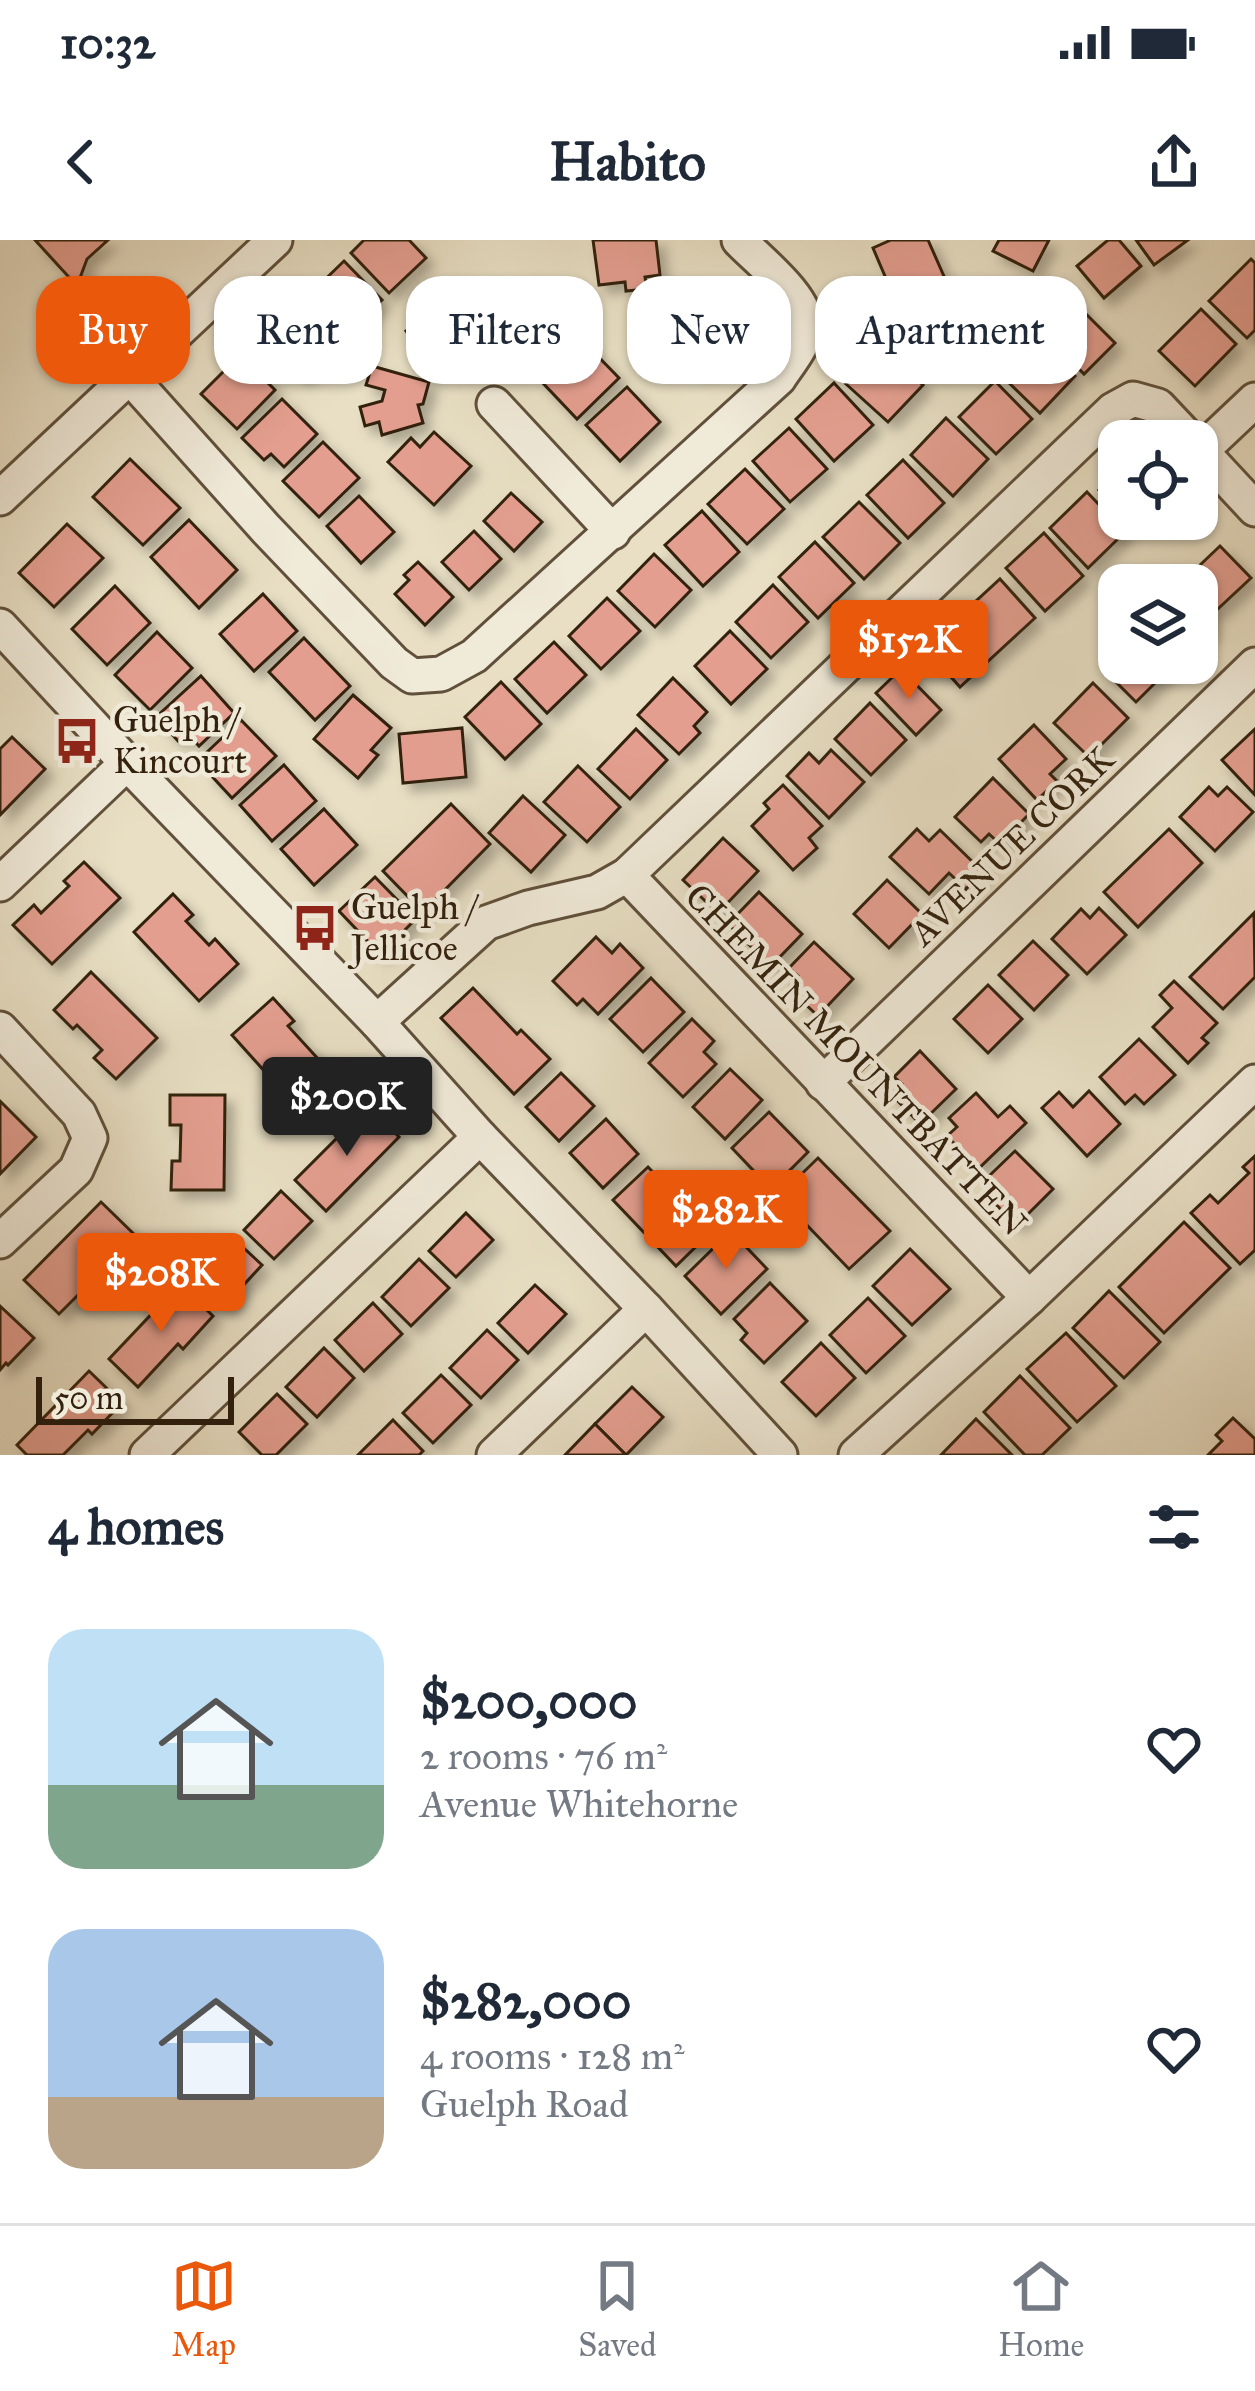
<!DOCTYPE html>
<html lang="en">
<head>
<meta charset="utf-8">
<style>
	body { margin:0; font-family:"IM FELL Great Primer",serif; background:#f6f6f7; color:#1f2937; height:100vh; display:flex; flex-direction:column; font-size:45px; white-space:nowrap }
	* { box-sizing:border-box; margin:0 }
	p { font-size:39px; color:#747a83 }
	.icon { flex:none; width:66px; height:66px; fill:none; stroke:currentColor; stroke-width:2; stroke-linecap:round; stroke-linejoin:round }
	.map { position:relative; height:1215px; overflow:hidden }
	.sheet { display:flex; flex-direction:column; background:#fff; flex:1 }
	.sheet>* { flex:none }
	.banner { position:absolute; left:36px; top:36px; width:1185px; height:108px; display:flex; gap:24px }
	.controls { position:absolute; left:1098px; top:180px; display:grid; gap:24px }
	.controls a { display:grid; place-items:center; width:120px; height:120px; border-radius:24px; background:#fff; box-shadow:0 3px 9px #0004; font-size:60px }
	.scale { position:absolute; left:36px; bottom:30px; width:198px; box-sizing:border-box; padding-left:12px; border:6px solid #33210d; border-top:0; font-size:33px; line-height:42px; white-space:nowrap; color:#33210d; -webkit-text-stroke:9px #f0ead9; paint-order:stroke }
	.price { position:absolute; translate:-50% -102px; padding:0 27px; border-radius:12px; background:#ea580c; color:#fff; font-size:39px; line-height:78px; filter:drop-shadow(0 3px 6px #0008) }
	.price::after { content:''; position:absolute; left:50%; top:72px; width:36px; height:27px; margin-left:-18px; background:inherit; clip-path:polygon(0 0,100% 0,50% 100%) }
	.price.current { background:#222; color:#fff }
	ul { padding:0; list-style:none }
	li { display:flex; align-items:center; gap:36px; height:300px; padding:0 48px }
	li span { display:grid; place-items:center; flex:none; width:336px; height:240px; border-radius:36px; color:#555 }
	li>.icon { margin-inline-start:auto }
	span .icon { width:144px; height:144px; fill:#fffc; stroke-width:1 }
	li b { font-size:51px }
	h2 { display:flex; justify-content:space-between; align-items:center; height:144px; padding:0 48px; font-size:51px }
	.tag { padding:0 42px; border-radius:36px; background:#fff; box-shadow:0 3px 9px #0004; font-size:42px; line-height:108px }
	.tag.current { background:#ea580c; color:#fff }
	.status { display:flex; justify-content:space-between; align-items:center; height:84px; padding:0 60px; background:#fff; direction:ltr }
	.status svg { height:33px; fill:currentColor }
	header { display:flex; justify-content:space-between; align-items:center; height:156px; padding:0 48px; background:#fff; font-size:54px; font-weight:800 }
	.dock { display:flex; justify-content:space-around; align-items:center; height:168px; border-top:3px solid #e0e1e3; background:#fff; font-size:33px; color:#747a83 }
	.dock a { display:grid; justify-items:center; gap:6px }
	.dock .current { color:#ea580c }
	.map>svg:first-child { display:block }
</style>
</head>
<body>
<div class="status"><b>10:32</b><svg viewBox="0 0 49 12"><path d="M0 12V9h3v3zM5 12V6h3v6zM10 12V3h3v9zM15 12V0h3v12zM26 1h20v11H26zM47 4h2v5h-2z"/></svg></div>
<header><svg class="icon" aria-label="back" viewBox="0 0 24 24"><path d="M15 5l-7 7 7 7"/></svg>Habito<svg class="icon" aria-label="share" viewBox="0 0 24 24"><path d="M12 15V3M7 8l5-5 5 5M5 13v7h14v-7"/></svg></header>
<div class="map">
<svg width="1255" height="1215" viewBox="0 0 1255 1215">
	<defs>
		<filter id="shadow"><feDropShadow dx="8" dy="8" stdDeviation="6" flood-color="#0004"/></filter>
	</defs>
	<rect width="100%" height="100%" fill="#e8dfc4"/>
	<filter id="stains"><feTurbulence type="fractalNoise" baseFrequency=".00167" numOctaves="4"/><feColorMatrix values="0 0 0 0 .2 0 0 0 0 .09 0 0 0 0 .02 0 0 0 .5 -.17"/></filter>
	<radialGradient id="worn" r=".72"><stop offset=".6" stop-color="#630" stop-opacity="0"/><stop offset="1" stop-color="#630" stop-opacity=".3"/></radialGradient>
	<!-- building -->
	<g fill="#e39e8f" stroke="#33210d" stroke-width="3" filter="url(#shadow)">
		<polygon points="35,0 108,0 87,19 77,46"/>
		<polygon points="364,0 409,0 426,18 389,53 351,13"/>
		<polygon points="593,0 656,0 660,35 645,37 647,49 626,51 625,42 599,45"/>
		<polygon points="891,0 928,0 961,75 911,97 873,8"/>
		<polygon points="999,0 1049,0 1033,31 993,11"/>
		<polygon points="1108,0 1119,0 1141,26 1104,58 1077,26"/>
		<polygon points="1136,0 1188,0 1154,25"/>
		<polygon points="1251,19 1255,23 1255,90 1247,98 1209,61"/>
		<polygon points="344,21 382,60 346,95 308,56"/>
		<polygon points="528,40 572,78 536,120 492,82"/>
		<polygon points="693,43 746,98 720,123 715,117 702,130 654,80"/>
		<polygon points="1072,60 1115,103 1084,134 1042,91"/>
		<polygon points="452,61 476,99 431,129 406,91"/>
		<polygon points="300,62 338,100 302,136 264,98"/>
		<polygon points="1201,69 1236,104 1195,146 1159,111"/>
		<polygon points="582,100 619,138 577,179 540,140"/>
		<polygon points="1038,100 1075,136 1040,173 1003,137"/>
		<polygon points="881,106 923,145 888,182 846,144"/>
		<polygon points="240,115 275,150 237,189 201,154"/>
		<polygon points="372,126 429,142 423,164 418,165 423,183 382,195 379,182 365,186 360,167 382,161 385,150 366,145"/>
		<polygon points="995,141 1032,179 996,214 959,177"/>
		<polygon points="834,143 873,185 834,221 796,179"/>
		<polygon points="627,147 660,182 620,221 586,185"/>
		<polygon points="282,159 317,194 284,227 271,214 264,220 242,198"/>
		<polygon points="946,178 988,219 953,256 911,215"/>
		<polygon points="789,188 827,229 790,262 753,221"/>
		<polygon points="434,192 471,226 434,265 388,222 411,198 420,207"/>
		<polygon points="323,202 359,238 319,277 283,241"/>
		<polygon points="130,219 180,268 143,305 93,257"/>
		<polygon points="903,220 944,263 908,298 867,255"/>
		<polygon points="745,229 784,269 747,304 708,264"/>
		<polygon points="1119,230 1119,269 1099,250"/>
		<polygon points="1087,252 1125,292 1088,328 1050,288"/>
		<polygon points="511,253 542,282 514,311 484,281"/>
		<polygon points="359,256 394,292 361,323 327,286"/>
		<polygon points="859,262 900,303 864,339 823,297"/>
		<polygon points="702,271 739,312 703,346 665,305"/>
		<polygon points="189,280 237,330 199,368 151,317"/>
		<polygon points="67,284 103,318 54,367 19,333"/>
		<polygon points="474,291 501,319 469,350 442,322"/>
		<polygon points="1044,293 1083,336 1045,371 1006,328"/>
		<polygon points="815,302 854,343 818,378 779,337"/>
		<polygon points="1220,306 1251,338 1206,380 1213,387 1197,403 1197,345 1179,345"/>
		<polygon points="654,314 691,350 655,387 618,351"/>
		<polygon points="418,322 453,357 425,385 395,354 409,340 404,335"/>
		<polygon points="1000,339 1035,378 960,447 925,408"/>
		<polygon points="773,345 808,382 771,418 736,382"/>
		<polygon points="115,346 150,383 107,425 72,389"/>
		<polygon points="263,354 297,391 254,431 220,394"/>
		<polygon points="607,358 640,391 601,429 569,396"/>
		<polygon points="730,391 767,429 731,464 695,426"/>
		<polygon points="157,392 192,428 150,470 115,435"/>
		<polygon points="304,398 350,446 315,480 269,432"/>
		<polygon points="554,402 586,435 547,473 515,439"/>
		<polygon points="1119,420 1119,423 1175,423 1136,462 1106,432"/>
		<polygon points="901,429 941,470 916,495 876,453"/>
		<polygon points="201,436 234,473 199,506 187,493 178,501 156,477"/>
		<polygon points="673,438 707,472 694,486 700,493 679,514 638,475"/>
		<polygon points="501,442 541,484 505,519 465,477"/>
		<polygon points="1093,443 1128,478 1089,517 1054,483"/>
		<polygon points="353,455 391,488 371,510 378,515 358,538 314,499"/>
		<polygon points="870,463 906,500 871,535 835,499"/>
		<polygon points="241,480 276,516 232,558 207,531 216,522 207,512"/>
		<polygon points="1034,485 1066,519 1050,534 1057,541 1037,560 999,519"/>
		<polygon points="462,488 466,537 403,543 399,494"/>
		<polygon points="636,489 667,520 630,559 598,529"/>
		<polygon points="1255,489 1255,555 1222,520"/>
		<polygon points="12,497 45,529 0,575 0,509"/>
		<polygon points="831,510 864,542 829,578 787,536 809,513 819,523"/>
		<polygon points="284,525 316,561 272,601 240,565"/>
		<polygon points="578,526 620,567 587,602 544,562"/>
		<polygon points="993,538 1029,574 1000,604 989,594 981,602 955,577"/>
		<polygon points="783,545 822,586 809,598 817,608 793,630 752,586 769,569 764,563"/>
		<polygon points="1209,547 1218,556 1227,547 1253,572 1215,611 1180,577"/>
		<polygon points="523,556 565,595 531,632 489,593"/>
		<polygon points="451,564 490,604 423,672 383,631"/>
		<polygon points="324,569 357,605 314,645 281,609"/>
		<polygon points="917,589 929,601 940,590 982,631 966,649 949,633 929,654 890,617"/>
		<polygon points="1169,589 1202,623 1138,687 1104,652"/>
		<polygon points="723,598 758,631 718,673 683,640"/>
		<polygon points="84,622 120,658 52,724 13,685 34,665 41,673 69,646 64,641"/>
		<polygon points="375,637 416,679 380,714 339,671"/>
		<polygon points="887,640 922,674 889,708 854,674"/>
		<polygon points="759,652 802,694 771,726 728,684"/>
		<polygon points="173,654 193,675 186,681 209,705 215,699 238,724 199,761 134,692"/>
		<polygon points="1099,668 1126,695 1087,734 1052,699 1081,669 1090,678"/>
		<polygon points="1254,673 1255,737 1223,769 1190,737"/>
		<polygon points="596,697 612,713 620,704 643,728 598,774 583,759 577,765 553,741"/>
		<polygon points="1033,701 1068,735 1034,770 999,735"/>
		<polygon points="814,702 853,739 818,776 788,748 798,736 789,728"/>
		<polygon points="91,732 157,798 116,839 94,818 102,810 77,785 73,789 54,770"/>
		<polygon points="651,738 684,772 643,812 610,779"/>
		<polygon points="1174,741 1217,783 1202,798 1208,803 1188,823 1153,787 1172,768 1160,755"/>
		<polygon points="988,745 1022,779 988,813 954,779"/>
		<polygon points="473,748 517,794 521,790 550,819 514,854 441,778"/>
		<polygon points="273,758 294,781 288,786 330,832 294,864 232,795"/>
		<polygon points="692,779 714,801 704,812 716,824 683,857 649,823"/>
		<polygon points="1139,799 1175,835 1144,864 1135,855 1125,864 1100,837"/>
		<polygon points="920,811 956,849 920,884 891,854 902,844 894,837"/>
		<polygon points="730,829 762,860 725,899 693,867"/>
		<polygon points="561,833 594,866 559,901 526,867"/>
		<polygon points="1089,851 1120,884 1087,916 1042,868 1059,852 1073,867"/>
		<polygon points="976,853 998,877 1010,866 1026,883 978,929 947,896 957,887 949,878"/>
		<polygon points="170,855 225,855 224,950 171,950 172,921 180,921 181,885 170,885"/>
		<polygon points="0,861 36,897 0,934"/>
		<polygon points="369,866 399,897 326,971 295,940"/>
		<polygon points="769,872 808,912 771,949 732,908"/>
		<polygon points="606,879 638,914 603,948 570,913"/>
		<polygon points="1015,911 1053,949 1017,985 987,956 998,945 989,936"/>
		<polygon points="1255,916 1255,1010 1240,1024 1191,973 1210,955 1218,963 1249,933 1243,927"/>
		<polygon points="818,918 890,991 849,1029 779,956"/>
		<polygon points="648,927 711,992 676,1026 613,960"/>
		<polygon points="281,951 312,981 274,1019 244,990"/>
		<polygon points="101,962 139,999 112,1027 109,1024 59,1074 24,1040"/>
		<polygon points="466,973 493,1000 456,1037 429,1011"/>
		<polygon points="1184,982 1230,1028 1164,1093 1119,1047"/>
		<polygon points="731,991 767,1029 721,1074 685,1036"/>
		<polygon points="232,997 262,1025 226,1064 196,1035"/>
		<polygon points="910,1009 950,1049 912,1085 873,1046"/>
		<polygon points="419,1019 449,1048 411,1086 382,1057"/>
		<polygon points="770,1043 807,1081 764,1123 741,1100 747,1093 734,1079"/>
		<polygon points="180,1044 213,1076 183,1109 178,1104 138,1147 109,1119"/>
		<polygon points="535,1045 566,1074 528,1113 498,1083"/>
		<polygon points="1109,1051 1160,1102 1124,1138 1073,1088"/>
		<polygon points="868,1058 905,1096 866,1133 830,1095"/>
		<polygon points="373,1063 402,1094 364,1131 335,1100"/>
		<polygon points="0,1066 34,1098 8,1125 6,1123 0,1130"/>
		<polygon points="487,1090 518,1120 481,1158 450,1128"/>
		<polygon points="1066,1093 1116,1146 1077,1182 1027,1129"/>
		<polygon points="821,1103 855,1138 816,1176 782,1142"/>
		<polygon points="324,1108 354,1138 317,1177 286,1147"/>
		<polygon points="89,1131 122,1163 92,1194 88,1190 63,1215 27,1215 17,1205"/>
		<polygon points="441,1135 471,1165 433,1203 403,1173"/>
		<polygon points="1020,1136 1070,1188 1042,1215 1025,1215 984,1172"/>
		<polygon points="632,1147 663,1177 626,1215 595,1184"/>
		<polygon points="277,1154 307,1184 276,1215 262,1215 239,1192"/>
		<polygon points="1233,1178 1255,1199 1255,1215 1208,1215 1222,1201 1216,1195"/>
		<polygon points="976,1179 1012,1215 941,1215"/>
		<polygon points="393,1180 423,1211 419,1215 358,1215"/>
		<polygon points="595,1184 626,1215 565,1215"/>
	</g>
	<g fill="none" stroke-linecap="round" stroke-linejoin="round">
		<defs>
			<g id="minor">
				<path d="M 130,137 L 266,289 L 394,423 L 412,436 L 441,434 L 474,416 L 779,138 C 788,124 804,106 806,88 C 809,59 758,20 739,0"/>
				<polyline points="494,164 613,292"/>
				<polyline points="1197,207 1201,211 1255,160"/>
				<polyline points="1201,211 1255,269"/>
				<polyline points="0,258 275,0"/>
				<polyline points="0,386 127,523 377,782 480,897 646,1069 780,1215"/>
				<polyline points="627,635 1029,1058"/>
				<polyline points="0,644 127,523"/>
				<polyline points="377,782 486,683 528,668 597,652 627,635 1113,170 1133,159 1158,166 1191,201"/>
				<polyline points="0,789 79,874 90,898 76,930 0,1001"/>
				<polyline points="823,843 1255,425"/>
				<polyline points="147,1215 480,897"/>
				<polyline points="494,1215 646,1069"/>
				<polyline points="856,1215 1029,1058 1255,842"/>
			</g>
		</defs>
		<!-- minor casing -->
		<use href="#minor" stroke="#60503b" stroke-width="39"/>
		<!-- minor -->
		<use href="#minor" stroke="#f0ead9" stroke-width="33"/>
	</g>
	<!-- icons -->
	<defs>
		<symbol id="bus-bare" viewBox="-9 -9 18 18"><path d="M-5-6H5V4H4V6H2V4H-2V6H-4V4H-5ZM-3.5-4V0h7V-4ZM-3.5 1.2v1.5H-2V1.2ZM2 1.2v1.5H3.5V1.2Z" fill="#8f2418" stroke="#f0ead9" stroke-width="2.5" paint-order="stroke"/></symbol>
	</defs>
	<g fill-rule="evenodd">
		<use href="#bus-bare" x="44" y="468" width="66" height="66"/>
		<use href="#bus-bare" x="282" y="655" width="66" height="66"/>
	</g>
	<g text-anchor="middle" dominant-baseline="central" stroke-width="9" stroke-linejoin="round" paint-order="stroke">
		<!-- poi labels -->
		<g font-size="36" fill="#33210d" stroke="#f0ead9" text-anchor="start">
			<text x="113" y="480">Guelph /<tspan x="113" dy="41">Kincourt</tspan></text>
			<text x="351" y="667">Guelph /<tspan x="351" dy="41">Jellicoe</tspan></text>
		</g>
		<!-- street labels -->
		<g font-size="36" fill="#33210d" stroke="#f0ead9">
			<text transform="translate(1012 606) rotate(-44)">AVENUE CORK</text>
			<text transform="translate(856 820) rotate(46)">CHEMIN MOUNTBATTEN</text>
		</g>
	</g>
	<rect width="100%" height="100%" filter="url(#stains)"/>
	<rect width="100%" height="100%" fill="url(#worn)"/>
</svg>
<div class="controls">
<a><svg class="icon" aria-label="locate" viewBox="0 0 24 24"><circle cx="12" cy="12" r="6"/><path d="M12 2v4M12 18v4M2 12h4M18 12h4"/></svg></a>
<a><svg class="icon" aria-label="layers" viewBox="0 0 24 24"><path d="M12 4l9 5-9 5-9-5zM3 14l9 5 9-5"/></svg></a>
</div>
<div class="scale">50 m</div>
<b class="price" style="left:909px;top:462px">$152K</b>
<b class="price current" style="left:347px;top:919px">$200K</b>
<b class="price" style="left:726px;top:1032px">$282K</b>
<b class="price" style="left:161px;top:1095px">$208K</b>
<div class="banner">
<a class="tag current">Buy</a>
<a class="tag">Rent</a>
<a class="tag">Filters</a>
<a class="tag">New</a>
<a class="tag">Apartment</a>
</div>
</div>
<section class="sheet">
<h2>4 homes<svg class="icon" aria-label="filters" viewBox="0 0 24 24"><path d="M4 7h16M4 17h16"/><circle cx="9" cy="7" r="2"/><circle cx="15" cy="17" r="2"/></svg></h2>
<ul>
<li><span style="background:linear-gradient(#bfe0f5 65%,#7fa58c 0)"><svg class="icon" aria-label="home" viewBox="0 0 24 24"><path d="M3 11l9-7 9 7M6 9v11h12V9"/></svg></span><div><b>$200,000</b><p>2 rooms · 76 m²</p><p>Avenue Whitehorne</p></div><svg class="icon" aria-label="heart" viewBox="0 0 24 24"><path d="M12 20l-8-8c-3-5 5-10 8-4 3-6 11-1 8 4z"/></svg></li>
<li><span style="background:linear-gradient(#a9c7e8 70%,#b9a48a 0)"><svg class="icon" aria-label="home" viewBox="0 0 24 24"><path d="M3 11l9-7 9 7M6 9v11h12V9"/></svg></span><div><b>$282,000</b><p>4 rooms · 128 m²</p><p>Guelph Road</p></div><svg class="icon" aria-label="heart" viewBox="0 0 24 24"><path d="M12 20l-8-8c-3-5 5-10 8-4 3-6 11-1 8 4z"/></svg></li>
</ul>
</section>
<nav class="dock">
<a class="current"><svg class="icon" aria-label="map" viewBox="0 0 24 24"><path d="M3 6l6-2 6 2 6-2v14l-6 2-6-2-6 2zM9 4v14M15 6v14"/></svg>Map</a>
<a><svg class="icon" aria-label="saved" viewBox="0 0 24 24"><path d="M7 4h10v16l-5-4-5 4z"/></svg>Saved</a>
<a><svg class="icon" aria-label="home" viewBox="0 0 24 24"><path d="M3 11l9-7 9 7M6 9v11h12V9"/></svg>Home</a>
</nav>
</body>
</html>
